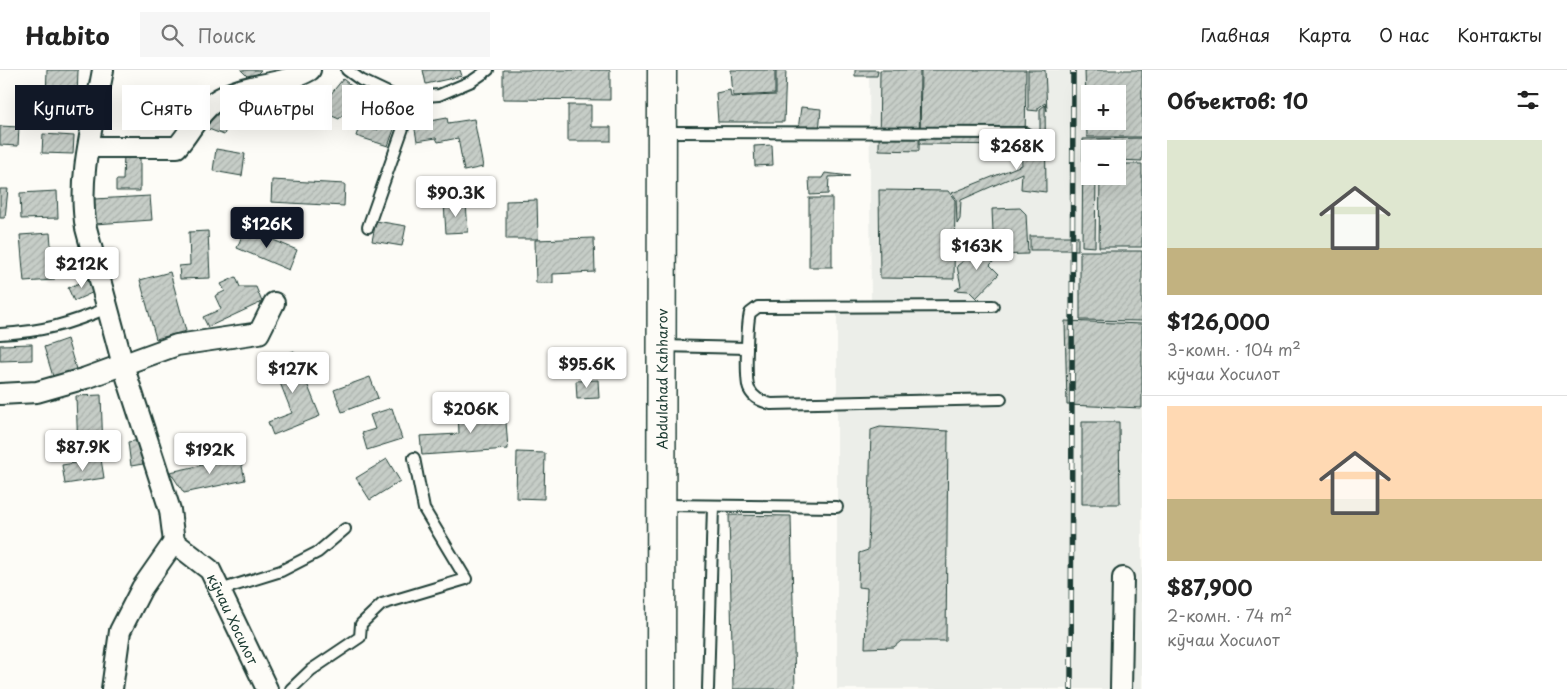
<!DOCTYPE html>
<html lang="ru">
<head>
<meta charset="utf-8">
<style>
	body { margin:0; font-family:"Playpen Sans",sans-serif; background:#f6f6f6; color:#222; height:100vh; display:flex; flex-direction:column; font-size:19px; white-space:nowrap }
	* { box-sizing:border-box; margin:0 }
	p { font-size:16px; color:#767676 }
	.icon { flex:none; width:28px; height:28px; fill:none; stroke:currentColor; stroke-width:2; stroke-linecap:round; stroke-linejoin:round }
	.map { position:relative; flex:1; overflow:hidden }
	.details { display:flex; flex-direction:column; background:#fff; width:425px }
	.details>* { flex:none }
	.hud { position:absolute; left:15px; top:15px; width:475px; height:45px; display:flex; gap:10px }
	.tools { position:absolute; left:1081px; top:15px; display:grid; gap:10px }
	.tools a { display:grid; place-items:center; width:45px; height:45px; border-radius:0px; background:#fff; box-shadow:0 5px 20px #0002; font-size:25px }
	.price { position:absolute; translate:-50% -42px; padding:0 11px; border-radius:5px; background:#fff; color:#222; font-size:16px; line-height:32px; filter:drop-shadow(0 1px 2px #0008) }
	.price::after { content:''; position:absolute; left:50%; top:30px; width:15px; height:11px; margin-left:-8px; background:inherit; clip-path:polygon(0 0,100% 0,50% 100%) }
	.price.current { background:#111827; color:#fff }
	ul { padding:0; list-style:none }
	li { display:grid; align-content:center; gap:10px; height:265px; padding:0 25px }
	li+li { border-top:1px solid #e0e0e0 }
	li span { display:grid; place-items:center; height:155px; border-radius:0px; color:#555 }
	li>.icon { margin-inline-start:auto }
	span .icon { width:90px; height:90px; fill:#fffc; stroke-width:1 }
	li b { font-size:21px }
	h2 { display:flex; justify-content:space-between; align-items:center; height:60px; padding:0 25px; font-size:21px }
	.chip { padding:0 18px; border-radius:0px; background:#fff; box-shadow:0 5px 20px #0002; font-size:18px; line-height:45px }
	.chip.current { background:#111827; color:#fff }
	header { display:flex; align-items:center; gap:30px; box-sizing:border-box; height:70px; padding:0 25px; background:#fff; border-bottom:1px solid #e0e0e0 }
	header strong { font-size:24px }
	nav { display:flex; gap:28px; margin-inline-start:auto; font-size:18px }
	.search { width:350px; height:45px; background:#f6f6f6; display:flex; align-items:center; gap:12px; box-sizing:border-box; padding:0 18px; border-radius:0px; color:#767676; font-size:19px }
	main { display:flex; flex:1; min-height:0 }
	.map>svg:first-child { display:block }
</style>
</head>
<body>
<header>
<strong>Habito</strong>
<div class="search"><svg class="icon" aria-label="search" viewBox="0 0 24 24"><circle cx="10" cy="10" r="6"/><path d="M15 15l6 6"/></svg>Поиск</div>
<nav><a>Главная</a><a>Карта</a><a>О нас</a><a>Контакты</a></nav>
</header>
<main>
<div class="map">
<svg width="1142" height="619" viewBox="0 0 1142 619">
	<defs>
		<pattern id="building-hatch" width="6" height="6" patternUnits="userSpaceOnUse" patternTransform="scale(1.25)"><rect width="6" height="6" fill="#c6cdc7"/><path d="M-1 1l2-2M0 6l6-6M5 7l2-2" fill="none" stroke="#aab1ac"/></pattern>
	</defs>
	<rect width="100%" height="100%" fill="#fdfcf7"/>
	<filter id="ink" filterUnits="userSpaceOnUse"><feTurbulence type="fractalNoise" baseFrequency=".02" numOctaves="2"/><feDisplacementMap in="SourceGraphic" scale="10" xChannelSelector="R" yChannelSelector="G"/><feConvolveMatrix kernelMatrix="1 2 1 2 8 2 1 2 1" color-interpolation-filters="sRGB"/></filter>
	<g filter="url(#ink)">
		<!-- built -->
		<path fill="#eceee9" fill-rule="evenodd" d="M 869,0 L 1142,0 L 1142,619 L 837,619 L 837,234 L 871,234 ZM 1090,24 L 1118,24 L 1118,51 L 1090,51 ZM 1090,79 L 1118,79 L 1118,106 L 1090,106 Z"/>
		<!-- building -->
		<g fill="url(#building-hatch)" stroke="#1f3d34" fill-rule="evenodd">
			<polygon points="47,0 78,0 77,29 46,28"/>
			<polygon points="241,0 261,0 251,10"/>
			<polygon points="423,0 460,0 462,6 426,14"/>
			<polygon points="503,0 610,0 610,30 503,29"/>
			<polygon points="731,0 775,0 775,24 733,26"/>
			<polygon points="776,0 786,0 784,52 718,52 716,23 730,20 731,27 776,25"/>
			<polygon points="855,0 878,0 877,6 855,6"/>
			<polygon points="880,0 920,0 919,81 879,80"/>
			<polygon points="921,0 1026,0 1025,75 920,74"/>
			<polygon points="1028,0 1045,0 1047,41 1045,33 1038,38 1038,41 1028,40"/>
			<path d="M 1085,0 L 1142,0 L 1142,67 L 1087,67 ZM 1090,24 L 1118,24 L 1118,51 L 1090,51 Z"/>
			<polygon points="343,9 360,23 339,49 318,40"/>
			<polygon points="287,15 291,43 254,40 255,21"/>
			<polygon points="368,27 405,38 402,51 365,40"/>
			<polygon points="143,32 159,36 155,53 139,50"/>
			<polygon points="568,35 591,35 591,57 611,57 611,71 568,71"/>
			<polygon points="1045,35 1046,122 1021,119 1022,103 961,130 960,149 957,154 956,128 952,123 1022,95 1021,79 1026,76 1040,77 1040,39"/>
			<polygon points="220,37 232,42 224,65 206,58"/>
			<polygon points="801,37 821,39 819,62 798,60"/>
			<polygon points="383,46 397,51 388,76 356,66 360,54 378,60"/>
			<polygon points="447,48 448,53 474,49 483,97 464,101 458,68 438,72 436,68 417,71 414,54"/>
			<polygon points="0,56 19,57 18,76 0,75"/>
			<polygon points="43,64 74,66 73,84 42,83"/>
			<polygon points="1142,68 1142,91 1118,90 1118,79 1090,79 1090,106 1096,106 1095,177 1082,176 1083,69"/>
			<polygon points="772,75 773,95 755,96 754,76"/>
			<polygon points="216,79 245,84 242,106 213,101"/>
			<polygon points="124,84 140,85 140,121 116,121 116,110 123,110"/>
			<polygon points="1118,94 1142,94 1142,177 1099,177 1100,106 1118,106"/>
			<polygon points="825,103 850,106 829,107 828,124 810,125 809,108 822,108"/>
			<polygon points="272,110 345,114 344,136 271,132"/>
			<polygon points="0,119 8,119 5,148 0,148"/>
			<polygon points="879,120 948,121 955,130 954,209 880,208"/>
			<polygon points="57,121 58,148 21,149 20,123"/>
			<polygon points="150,126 152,150 95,154 94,129"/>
			<rect x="809" y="128" width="23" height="69"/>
			<polygon points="537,130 538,169 506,169 506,131"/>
			<polygon points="466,132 468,162 446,163 444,133"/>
			<polygon points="1020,138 1026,144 1028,184 994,185 992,139"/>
			<polygon points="376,151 406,156 402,176 372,171"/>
			<polygon points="245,158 297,180 289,200 237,178"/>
			<polygon points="208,161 210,208 180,209 179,196 190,195 189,162"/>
			<polygon points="50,163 54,210 24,212 20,165"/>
			<rect x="1030" y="166" width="48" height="14"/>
			<polygon points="594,168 595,202 553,204 553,213 536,213 535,170"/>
			<polygon points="981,176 985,178 989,176 994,187 998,187 990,195 999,204 976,228 969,221 955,220 961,216 957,196"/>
			<polygon points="1080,181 1142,181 1142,251 1080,250"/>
			<polygon points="170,202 186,261 156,269 140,210"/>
			<polygon points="236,207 240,217 256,217 262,232 208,257 203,247 221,239 215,226 225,221 221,214"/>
			<polygon points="90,208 96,221 74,231 68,218"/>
			<polygon points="1065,251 1142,254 1142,338 1067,335"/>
			<polygon points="67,269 78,306 55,313 44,277"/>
			<polygon points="32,274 32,290 0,291 0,275"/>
			<polygon points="294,281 320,346 273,365 268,352 292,343 271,290"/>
			<polygon points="370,307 378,328 342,342 334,320"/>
			<polygon points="598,310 599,328 577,329 576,311"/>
			<polygon points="101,325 103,380 78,381 76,326"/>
			<polygon points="392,338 402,369 367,380 362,363 375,359 370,345"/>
			<polygon points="505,338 508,379 422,385 420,366 459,364 458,341"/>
			<polygon points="1082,352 1119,352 1120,434 1082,434"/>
			<polygon points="880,357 948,361 946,571 901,571 894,577 865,578 867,518 858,517 859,483 868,480 871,360"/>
			<polygon points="140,370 143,394 131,396 128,372"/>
			<polygon points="517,382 545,383 544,429 516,428"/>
			<polygon points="240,387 245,410 184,423 170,402"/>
			<polygon points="101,389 104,408 65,414 62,395"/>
			<polygon points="387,389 400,411 370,430 356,408"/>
			<polygon points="729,445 791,446 795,619 733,619"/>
		</g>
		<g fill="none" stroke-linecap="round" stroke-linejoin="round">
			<defs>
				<g id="service">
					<polyline points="347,0 361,10 399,28 439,25 472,11 488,0"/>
					<polyline points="662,62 1026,63"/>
					<polyline points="368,157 414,27"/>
					<path d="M 993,236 L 758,237 L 750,243 C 747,254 745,310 749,319 C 754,329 761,331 771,334 L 1001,329"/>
					<path d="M 0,264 C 41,262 70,254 107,238"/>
					<polyline points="662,276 747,278"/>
					<polyline points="663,435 837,437"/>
					<polyline points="220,520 281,501 318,482 345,459"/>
					<polyline points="291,619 311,600 360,567 361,554 382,534 466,509 424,439 414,388"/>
					<polyline points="708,619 713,436"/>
				</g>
				<g id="minor">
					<path id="s1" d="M 103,0 C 94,51 77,106 86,158 L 123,295 L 170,440 L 174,472 L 210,500 L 267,619"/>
					<path d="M 89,77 L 177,77 C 190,63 198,43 214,32 C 244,11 281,17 310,0"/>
					<polyline points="0,324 37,322 86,308 177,275 259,263 274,233"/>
					<polyline points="112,619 120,561 142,518 174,472"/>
					<polyline points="1121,619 1123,508"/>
				</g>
				<g id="secondary">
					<path id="s2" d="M 661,619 L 662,0"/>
				</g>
			</defs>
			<!-- service casing -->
			<use href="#service" stroke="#1f3d34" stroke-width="14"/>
			<!-- minor casing -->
			<use href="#minor" stroke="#1f3d34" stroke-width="24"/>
			<!-- secondary casing -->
			<use href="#secondary" stroke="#1f3d34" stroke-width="31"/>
			<!-- service -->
			<use href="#service" stroke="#fdfcf7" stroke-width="10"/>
			<!-- minor -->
			<use href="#minor" stroke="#fdfcf7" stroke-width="20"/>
			<!-- secondary -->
			<use href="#secondary" stroke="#fdfcf7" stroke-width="28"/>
			<defs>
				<polyline id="rail" points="1071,619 1073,0"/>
			</defs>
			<!-- rail casing -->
			<use href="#rail" stroke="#1f3d34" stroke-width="5.5"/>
			<!-- rail -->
			<use href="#rail" stroke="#fdfcf7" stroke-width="4" stroke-dasharray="11" stroke-linecap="butt"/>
		</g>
	</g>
	<g text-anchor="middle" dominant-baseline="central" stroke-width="4" stroke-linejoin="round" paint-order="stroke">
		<!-- street labels -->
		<g font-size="14" fill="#1f3d34" stroke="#fdfcf7">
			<text stroke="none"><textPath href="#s2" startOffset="310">Abdulahad Kahharov</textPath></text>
			<text stroke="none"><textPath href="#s1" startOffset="586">кӯчаи Хосилот</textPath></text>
		</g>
	</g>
</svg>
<div class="tools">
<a>+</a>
<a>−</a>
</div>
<b class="price" style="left:1017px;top:101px">$268K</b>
<b class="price" style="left:456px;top:148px">$90.3K</b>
<b class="price current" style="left:267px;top:179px">$126K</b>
<b class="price" style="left:977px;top:201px">$163K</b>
<b class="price" style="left:82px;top:219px">$212K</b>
<b class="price" style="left:587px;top:319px">$95.6K</b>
<b class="price" style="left:293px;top:324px">$127K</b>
<b class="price" style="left:471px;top:364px">$206K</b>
<b class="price" style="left:83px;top:402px">$87.9K</b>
<b class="price" style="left:210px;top:405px">$192K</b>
<div class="hud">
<a class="chip current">Купить</a>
<a class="chip">Снять</a>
<a class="chip">Фильтры</a>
<a class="chip">Новое</a>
</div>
</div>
<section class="details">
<h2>Объектов: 10<svg class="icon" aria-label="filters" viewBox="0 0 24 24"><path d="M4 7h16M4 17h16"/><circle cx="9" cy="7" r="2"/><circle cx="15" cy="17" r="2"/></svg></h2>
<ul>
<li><span style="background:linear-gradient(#dfe7d0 70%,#c2b280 0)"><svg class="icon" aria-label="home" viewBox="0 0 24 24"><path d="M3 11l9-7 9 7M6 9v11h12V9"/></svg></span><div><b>$126,000</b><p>3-комн. · 104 m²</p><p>кӯчаи Хосилот</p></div></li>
<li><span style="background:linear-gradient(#ffd9b3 60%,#c2b280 0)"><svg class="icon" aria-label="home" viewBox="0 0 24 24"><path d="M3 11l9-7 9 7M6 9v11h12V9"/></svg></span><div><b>$87,900</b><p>2-комн. · 74 m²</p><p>кӯчаи Хосилот</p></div></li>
</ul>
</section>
</main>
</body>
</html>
